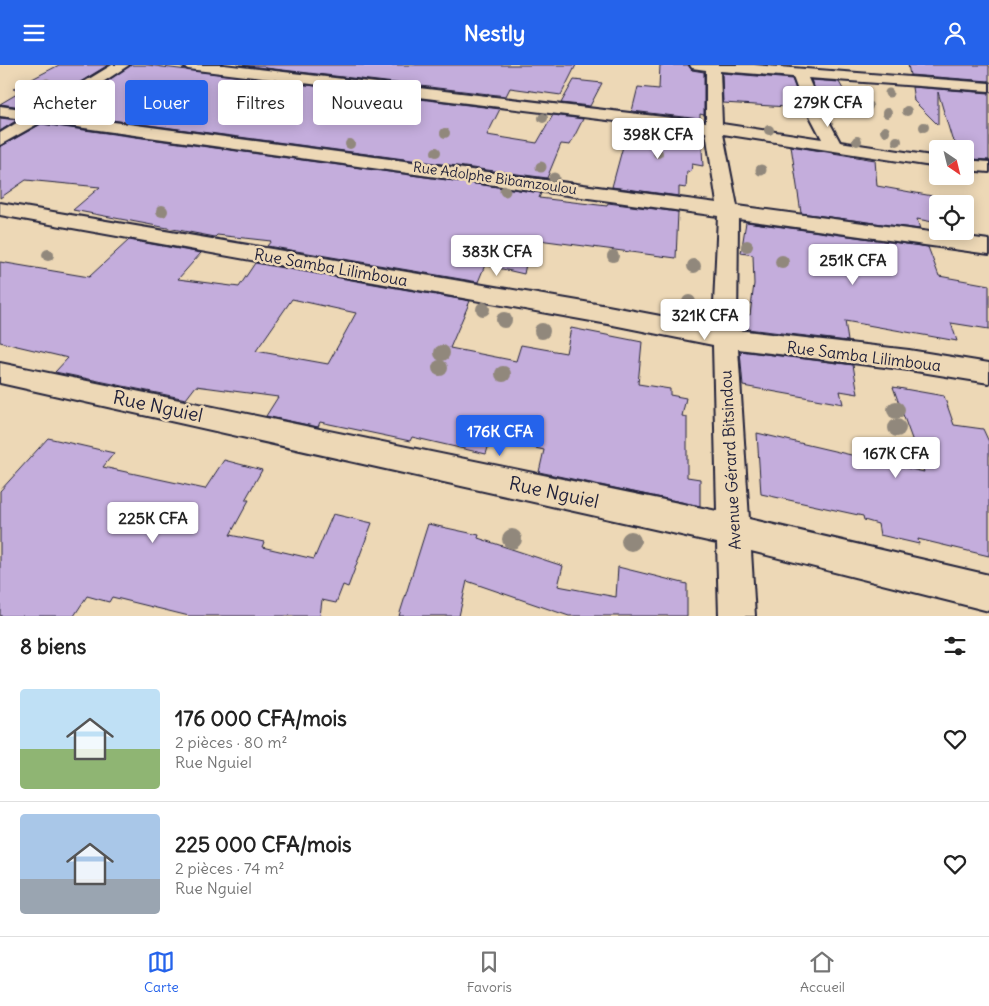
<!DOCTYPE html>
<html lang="fr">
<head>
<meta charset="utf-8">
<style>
	body { margin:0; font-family:Delius,sans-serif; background:#f6f6f6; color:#222; height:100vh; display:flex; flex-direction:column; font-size:19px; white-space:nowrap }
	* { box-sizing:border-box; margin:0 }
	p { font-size:16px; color:#767676 }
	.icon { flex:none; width:28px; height:28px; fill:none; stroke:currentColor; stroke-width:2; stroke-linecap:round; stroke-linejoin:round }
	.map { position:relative; height:551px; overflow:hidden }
	.details { display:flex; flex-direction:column; background:#fff; flex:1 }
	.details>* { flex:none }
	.top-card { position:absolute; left:15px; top:15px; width:500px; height:45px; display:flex; gap:10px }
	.needle { width:32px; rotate:145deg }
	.controls { position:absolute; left:929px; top:75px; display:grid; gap:10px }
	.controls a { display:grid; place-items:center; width:45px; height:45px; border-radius:5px; background:#fff; box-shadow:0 2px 12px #0003; font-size:25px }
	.price { position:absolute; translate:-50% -42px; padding:0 11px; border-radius:5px; background:#fff; color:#222; font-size:16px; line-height:32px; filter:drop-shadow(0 1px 2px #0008) }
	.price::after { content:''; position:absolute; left:50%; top:30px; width:15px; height:11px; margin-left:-8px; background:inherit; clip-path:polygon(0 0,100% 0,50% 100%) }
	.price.active { background:#2563eb; color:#fff }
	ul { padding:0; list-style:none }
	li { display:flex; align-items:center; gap:15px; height:125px; padding:0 20px }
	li+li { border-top:1px solid #e0e0e0 }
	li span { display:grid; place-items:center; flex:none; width:140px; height:100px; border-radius:5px; color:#555 }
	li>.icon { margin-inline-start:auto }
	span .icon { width:60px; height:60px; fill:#fffc; stroke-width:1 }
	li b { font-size:21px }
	h2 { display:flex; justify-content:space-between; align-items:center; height:60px; padding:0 20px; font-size:21px }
	.tag { padding:0 18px; border-radius:5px; background:#fff; box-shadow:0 2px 12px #0003; font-size:18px; line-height:45px }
	.tag.active { background:#2563eb; color:#fff }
	header { display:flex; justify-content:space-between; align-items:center; height:65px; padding:0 20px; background:#2563eb; color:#fff; font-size:22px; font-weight:700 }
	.dock { display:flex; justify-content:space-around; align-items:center; height:70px; border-top:1px solid #e0e0e0; background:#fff; font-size:14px; color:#767676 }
	.dock a { display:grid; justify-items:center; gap:2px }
	.dock .active { color:#2563eb }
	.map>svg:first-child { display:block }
</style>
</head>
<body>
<header><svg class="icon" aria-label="menu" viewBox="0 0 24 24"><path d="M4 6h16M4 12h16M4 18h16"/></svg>Nestly<svg class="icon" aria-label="person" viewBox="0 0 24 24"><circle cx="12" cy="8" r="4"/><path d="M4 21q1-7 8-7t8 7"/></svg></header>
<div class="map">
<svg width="989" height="551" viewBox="0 0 989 551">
	<rect width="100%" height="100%" fill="#edd8b6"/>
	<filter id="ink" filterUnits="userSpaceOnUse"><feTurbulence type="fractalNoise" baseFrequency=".02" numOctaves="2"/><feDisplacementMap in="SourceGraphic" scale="10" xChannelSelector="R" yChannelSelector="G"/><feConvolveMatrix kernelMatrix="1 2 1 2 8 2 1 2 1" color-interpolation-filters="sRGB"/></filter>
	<g filter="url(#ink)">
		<!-- building -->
		<g fill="#c4addc" stroke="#22223b" fill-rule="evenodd">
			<polygon points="59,0 108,0 36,44 0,39 22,26 13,24"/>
			<polygon points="131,0 147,0 500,44 487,70 537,78 553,50 583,54 570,80 561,79 547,113 59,48"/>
			<polygon points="240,0 576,0 561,30 510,23 506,31"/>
			<polygon points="660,0 688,0 692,5 704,7 704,50 700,49 700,54 632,46 638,22 659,24"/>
			<polygon points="908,0 989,0 989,16 910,10"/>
			<polygon points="722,8 792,14 804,43 723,38"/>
			<polygon points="574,15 602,18 590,41 561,38"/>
			<polygon points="811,15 839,17 856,47 825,45"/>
			<polygon points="912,22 989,28 989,95 971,94 965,87 965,84 962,84 952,74 938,27 938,60 914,36"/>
			<polygon points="0,53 17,55 0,66"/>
			<polygon points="41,59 541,128 539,133 607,141 608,138 678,147 676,193 531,174 524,209 485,200 478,217 267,181 271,176 217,170 215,172 73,145 100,122 26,115 0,133 0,82"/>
			<polygon points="629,59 701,68 703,101 692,99 691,107 687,106 686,123 679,122 679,131 612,122"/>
			<polygon points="791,81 875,95 877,121 938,132 938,158 917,154 920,164 801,148"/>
			<polygon points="746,157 928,182 939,211 989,220 989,264 951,258 957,276 845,256 848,276 739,263 739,248 750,250 754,219 753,190 741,188"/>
			<path d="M 129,175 L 201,188 L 178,214 L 239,222 L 255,198 L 470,236 L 450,283 L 516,296 L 521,280 L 566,288 L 571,263 L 642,277 L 638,319 L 670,324 L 670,330 L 686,333 L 682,351 L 687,352 L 687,412 L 700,414 L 700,441 L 539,407 L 544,385 L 491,373 L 486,389 L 412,372 L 410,376 L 320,357 L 318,362 L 266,351 L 278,332 L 196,321 L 186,334 L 55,307 L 68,293 L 0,277 L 0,197 L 89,212 ZM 292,234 L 356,248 L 328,299 L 256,286 Z"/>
			<polygon points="740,286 853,300 858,329 840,326 843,339 743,321"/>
			<polygon points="893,322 944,331 954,360 983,364 989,377 989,491 918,474 919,479 880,470 878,459 864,455 863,451 761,429 757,368 924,407"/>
			<polygon points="48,373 114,388 103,402 205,424 224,395 262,405 245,435 249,435 230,470 264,477 262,482 314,494 333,449 372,458 348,522 343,520 336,538 322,535 320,551 189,551 112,532 109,537 87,531 74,551 0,551 0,426"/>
			<polygon points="428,459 479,470 478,473 563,501 558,521 616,532 618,502 687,519 687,551 569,551 467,516 459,551 399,551"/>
		</g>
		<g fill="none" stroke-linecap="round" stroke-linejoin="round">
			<defs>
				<g id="minor">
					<path d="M 112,0 L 129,0 L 54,49 L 717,138 L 706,67 L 188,4 L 181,0 L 224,0 L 706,57 L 706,5 L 692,3 L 690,0 L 754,0 L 989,18 L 989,26 L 808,13 L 817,34 L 840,77 L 938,92 L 938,102 L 723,69 L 737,141 L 989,175 L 989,189 L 738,154 L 737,265 L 909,285 L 989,298 L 989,318 L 909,305 L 738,284 L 749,454 L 989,510 L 989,546 L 751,486 L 755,551 L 719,551 L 717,478 L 0,318 L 0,298 L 717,446 L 713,280 L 608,259 L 0,150 L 0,138 L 608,241 L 713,261 L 718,151 L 41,57 L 0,80 L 0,68 L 23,54 L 0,51 L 0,41 L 36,46 ZM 720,6 L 793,12 L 801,34 L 822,74 L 722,59 Z"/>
					<polygon points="965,95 989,97 989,107 965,105"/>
				</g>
			</defs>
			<!-- minor casing -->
			<use href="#minor" stroke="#22223b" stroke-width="4"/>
			<!-- minor -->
			<use href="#minor" fill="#edd8b6" fill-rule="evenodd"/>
		</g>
		<!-- trees -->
		<g fill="#91887c">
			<circle cx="47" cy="18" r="4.5"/>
			<circle cx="889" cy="28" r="4.5"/>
			<circle cx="868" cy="41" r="5"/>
			<circle cx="907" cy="46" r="5"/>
			<circle cx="887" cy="48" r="5"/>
			<circle cx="543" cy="53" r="5"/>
			<circle cx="924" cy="62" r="5"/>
			<circle cx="769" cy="65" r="5"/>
			<circle cx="885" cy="66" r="5"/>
			<circle cx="445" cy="68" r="5"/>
			<circle cx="623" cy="69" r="5"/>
			<circle cx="857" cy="76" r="5"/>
			<circle cx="897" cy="76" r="5"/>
			<circle cx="350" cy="79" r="5"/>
			<circle cx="436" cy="87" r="5"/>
			<circle cx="658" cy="88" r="5"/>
			<circle cx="541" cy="102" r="5.5"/>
			<circle cx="761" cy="105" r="5.5"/>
			<circle cx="554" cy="113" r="5.5"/>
			<circle cx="505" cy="126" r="5.5"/>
			<circle cx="162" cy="146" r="6"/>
			<circle cx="747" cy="181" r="6"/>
			<circle cx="48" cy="190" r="6"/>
			<circle cx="613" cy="191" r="6"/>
			<circle cx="782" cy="197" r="7"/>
			<circle cx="694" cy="201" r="7"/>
			<circle cx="689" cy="237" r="7"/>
			<circle cx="483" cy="244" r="7"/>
			<circle cx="504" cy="255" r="8"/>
			<circle cx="542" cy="266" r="8"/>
			<circle cx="442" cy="288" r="8"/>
			<circle cx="440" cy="303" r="8"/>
			<circle cx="503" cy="309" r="8"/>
			<circle cx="896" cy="345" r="9"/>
			<circle cx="897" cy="363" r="9"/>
			<circle cx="512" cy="474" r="10"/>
			<circle cx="631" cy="476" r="10"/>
		</g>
	</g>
	<g text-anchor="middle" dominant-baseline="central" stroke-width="5" stroke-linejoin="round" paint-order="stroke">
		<!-- far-street labels -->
		<g font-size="14" fill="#22223b" stroke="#edd8b6">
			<text transform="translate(495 113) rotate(8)">Rue Adolphe Bibamzoulou</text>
		</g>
		<!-- street labels -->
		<g font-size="16" fill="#22223b" stroke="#edd8b6">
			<text transform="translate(331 202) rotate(10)">Rue Samba Lilimboua</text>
			<text transform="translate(864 291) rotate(7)">Rue Samba Lilimboua</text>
			<text transform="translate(730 395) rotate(-93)">Avenue Gérard Bitsindou</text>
		</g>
		<!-- near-street labels -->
		<g font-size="19" fill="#22223b" stroke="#edd8b6">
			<text transform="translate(158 341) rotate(12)">Rue Nguiel</text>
			<text transform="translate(554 427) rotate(12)">Rue Nguiel</text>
		</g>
	</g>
</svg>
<div class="controls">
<a><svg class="needle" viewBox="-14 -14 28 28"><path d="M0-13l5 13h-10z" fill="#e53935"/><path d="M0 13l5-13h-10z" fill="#767676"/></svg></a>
<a><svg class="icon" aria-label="locate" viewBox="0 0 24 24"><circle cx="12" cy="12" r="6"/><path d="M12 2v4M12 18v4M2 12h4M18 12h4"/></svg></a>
</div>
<b class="price" style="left:828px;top:63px">279K CFA</b>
<b class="price" style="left:658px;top:95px">398K CFA</b>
<b class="price" style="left:497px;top:212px">383K CFA</b>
<b class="price" style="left:853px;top:221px">251K CFA</b>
<b class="price" style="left:705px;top:276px">321K CFA</b>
<b class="price active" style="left:500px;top:392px">176K CFA</b>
<b class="price" style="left:896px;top:414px">167K CFA</b>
<b class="price" style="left:153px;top:479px">225K CFA</b>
<div class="top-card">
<a class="tag">Acheter</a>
<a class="tag active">Louer</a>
<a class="tag">Filtres</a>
<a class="tag">Nouveau</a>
</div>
</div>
<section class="details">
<h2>8 biens<svg class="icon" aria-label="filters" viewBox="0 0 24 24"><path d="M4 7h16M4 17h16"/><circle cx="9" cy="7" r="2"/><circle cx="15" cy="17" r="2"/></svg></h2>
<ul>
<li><span style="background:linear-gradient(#bfe0f5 60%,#8fb573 0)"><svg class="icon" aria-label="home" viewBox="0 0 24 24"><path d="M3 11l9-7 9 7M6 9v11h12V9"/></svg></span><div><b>176 000 CFA/mois</b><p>2 pièces · 80 m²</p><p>Rue Nguiel</p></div><svg class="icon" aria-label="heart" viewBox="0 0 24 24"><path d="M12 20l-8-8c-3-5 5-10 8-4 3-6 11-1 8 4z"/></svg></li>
<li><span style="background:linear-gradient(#a9c7e8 65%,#9aa5b1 0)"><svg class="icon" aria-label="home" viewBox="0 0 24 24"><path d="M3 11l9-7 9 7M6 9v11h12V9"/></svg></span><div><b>225 000 CFA/mois</b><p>2 pièces · 74 m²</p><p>Rue Nguiel</p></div><svg class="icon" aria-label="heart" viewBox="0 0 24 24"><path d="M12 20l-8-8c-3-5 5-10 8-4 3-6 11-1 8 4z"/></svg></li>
</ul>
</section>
<nav class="dock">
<a class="active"><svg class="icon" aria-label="map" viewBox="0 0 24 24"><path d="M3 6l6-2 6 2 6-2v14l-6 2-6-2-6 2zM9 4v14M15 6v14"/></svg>Carte</a>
<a><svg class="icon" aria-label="saved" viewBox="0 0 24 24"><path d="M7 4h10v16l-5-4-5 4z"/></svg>Favoris</a>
<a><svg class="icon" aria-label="home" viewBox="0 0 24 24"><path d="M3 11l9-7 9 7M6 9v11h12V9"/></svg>Accueil</a>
</nav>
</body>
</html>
